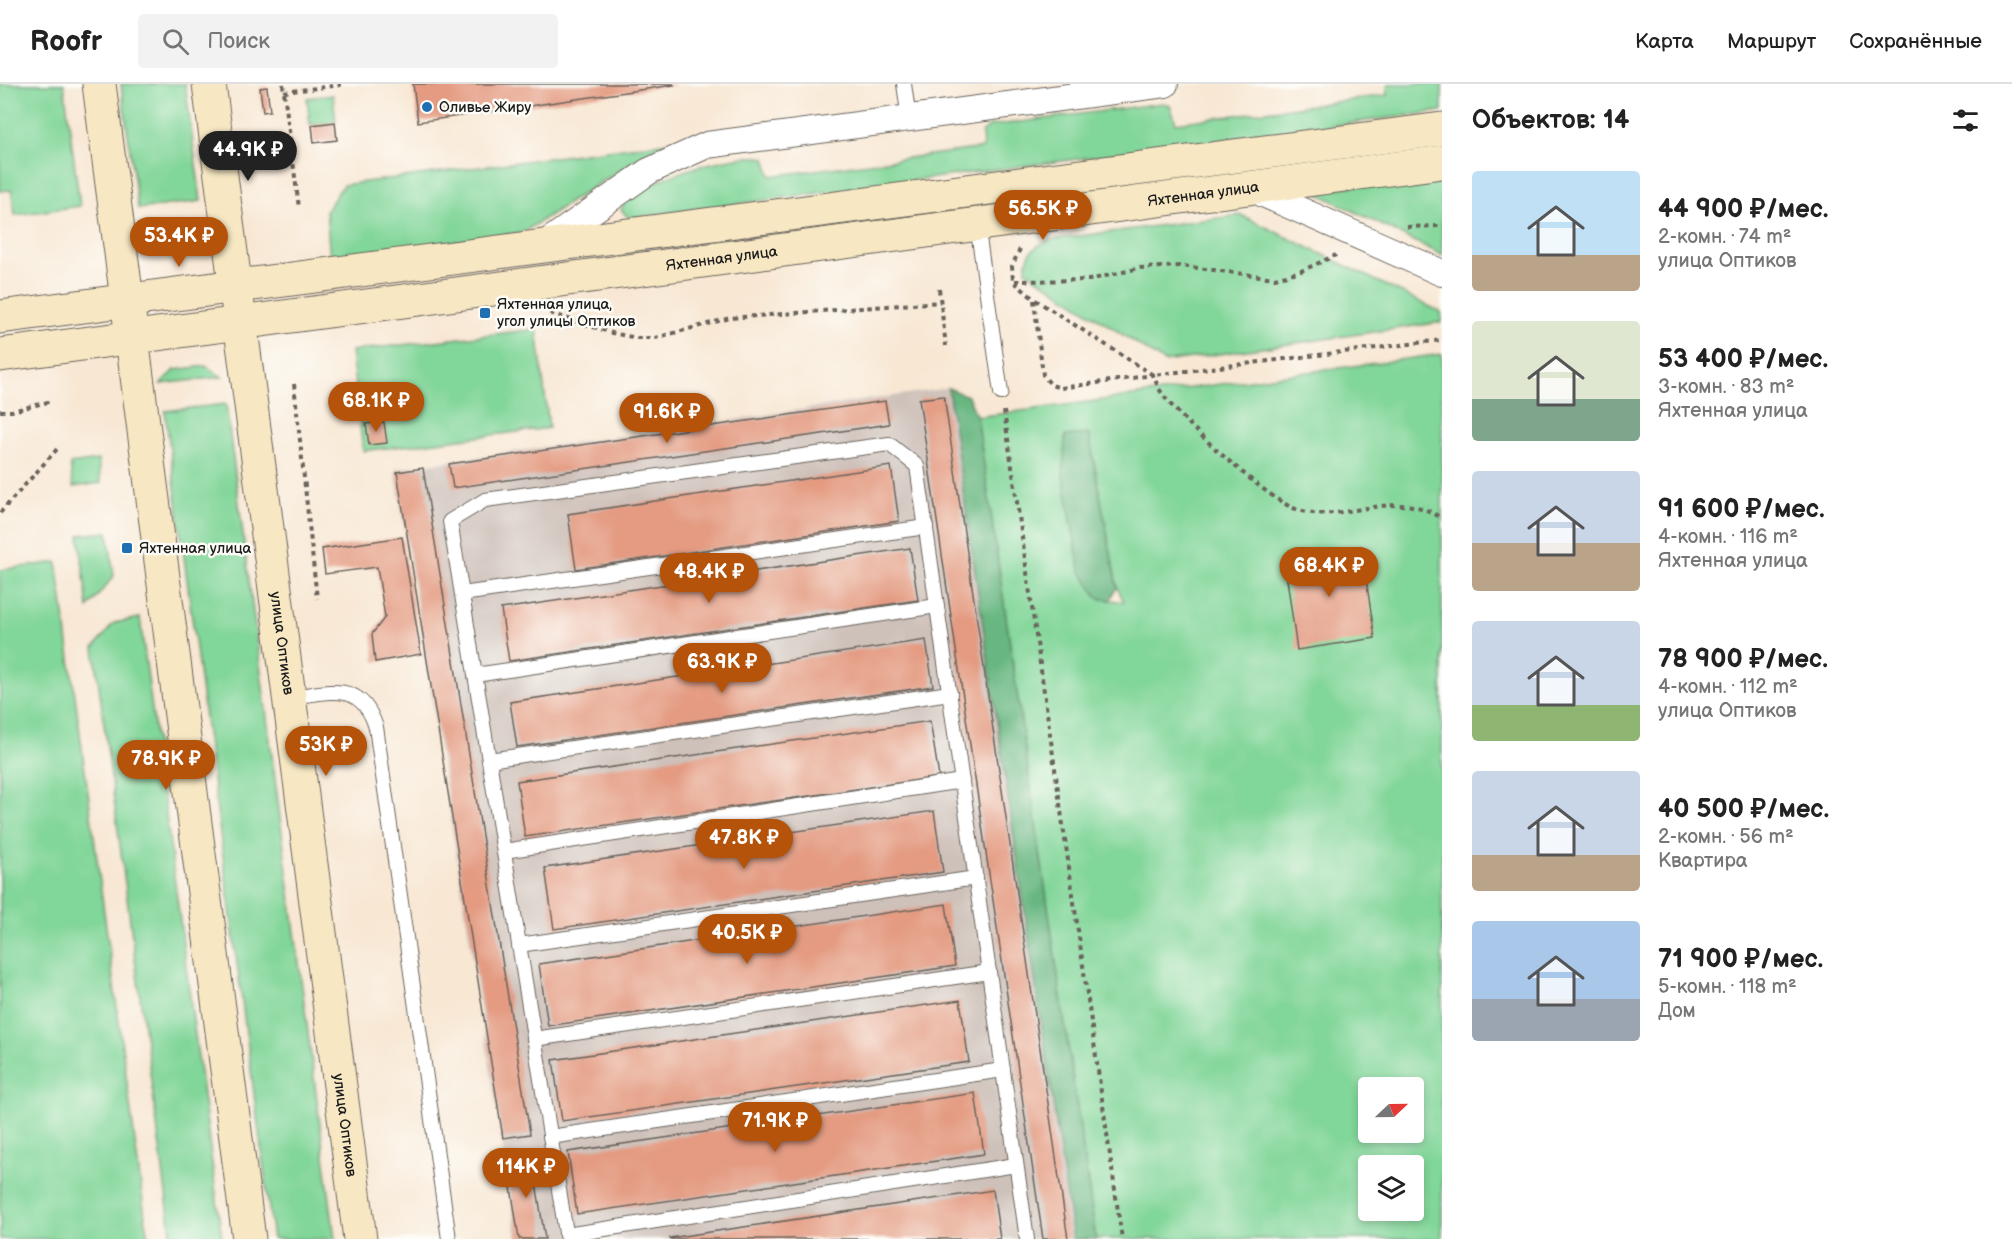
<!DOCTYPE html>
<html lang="ru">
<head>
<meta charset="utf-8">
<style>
	body { margin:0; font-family:"Balsamiq Sans",sans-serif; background:#f2f2f2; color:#222; height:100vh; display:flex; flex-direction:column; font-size:22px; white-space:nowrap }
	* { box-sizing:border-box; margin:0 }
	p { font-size:20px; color:#767676 }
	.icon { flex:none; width:33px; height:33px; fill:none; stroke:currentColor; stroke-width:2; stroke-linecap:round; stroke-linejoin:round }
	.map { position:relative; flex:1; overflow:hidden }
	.panel { display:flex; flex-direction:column; background:#fff; width:570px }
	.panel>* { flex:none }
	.needle { width:39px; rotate:68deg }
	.fabs { position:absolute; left:1358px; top:993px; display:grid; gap:12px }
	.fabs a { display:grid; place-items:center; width:66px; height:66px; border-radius:6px; background:#fff; box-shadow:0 3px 9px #0003; font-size:30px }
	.price { position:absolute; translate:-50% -51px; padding:0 14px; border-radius:21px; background:#b45309; color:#fff; font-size:20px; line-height:39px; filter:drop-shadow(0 2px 3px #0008) }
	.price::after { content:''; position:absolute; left:50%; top:36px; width:18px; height:14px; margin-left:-9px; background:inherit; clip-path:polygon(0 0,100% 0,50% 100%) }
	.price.current { background:#222; color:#fff }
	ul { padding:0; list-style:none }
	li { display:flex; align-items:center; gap:18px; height:150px; padding:0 30px }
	li span { display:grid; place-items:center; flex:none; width:168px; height:120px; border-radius:6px; color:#555 }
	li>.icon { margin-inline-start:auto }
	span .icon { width:72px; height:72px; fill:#fffc; stroke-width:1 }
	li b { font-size:26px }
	h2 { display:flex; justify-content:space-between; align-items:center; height:72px; padding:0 30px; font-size:26px }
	header { display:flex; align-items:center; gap:36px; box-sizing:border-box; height:84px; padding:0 30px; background:#fff; border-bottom:2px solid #e0e0e0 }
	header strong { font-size:28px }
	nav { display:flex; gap:33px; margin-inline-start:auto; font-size:21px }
	.search { width:420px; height:54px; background:#f2f2f2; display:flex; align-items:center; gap:15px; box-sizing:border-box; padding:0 21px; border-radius:6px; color:#767676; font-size:22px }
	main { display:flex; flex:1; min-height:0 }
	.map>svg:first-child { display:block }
</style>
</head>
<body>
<header>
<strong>Roofr</strong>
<div class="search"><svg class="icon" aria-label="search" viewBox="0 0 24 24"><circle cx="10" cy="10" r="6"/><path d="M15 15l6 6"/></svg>Поиск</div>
<nav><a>Карта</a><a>Маршрут</a><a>Сохранённые</a></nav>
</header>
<main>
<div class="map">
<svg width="1442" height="1155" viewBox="0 0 1442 1155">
	<rect width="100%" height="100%" fill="#fdfcf7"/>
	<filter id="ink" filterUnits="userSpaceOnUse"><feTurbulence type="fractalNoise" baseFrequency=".0167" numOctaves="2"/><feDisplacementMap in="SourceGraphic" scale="12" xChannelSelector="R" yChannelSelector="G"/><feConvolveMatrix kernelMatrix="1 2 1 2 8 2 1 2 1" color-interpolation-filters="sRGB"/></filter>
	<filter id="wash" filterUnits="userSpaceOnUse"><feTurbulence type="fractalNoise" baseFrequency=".008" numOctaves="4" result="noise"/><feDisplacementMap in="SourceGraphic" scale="24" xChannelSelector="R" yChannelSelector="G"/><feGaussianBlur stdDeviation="1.35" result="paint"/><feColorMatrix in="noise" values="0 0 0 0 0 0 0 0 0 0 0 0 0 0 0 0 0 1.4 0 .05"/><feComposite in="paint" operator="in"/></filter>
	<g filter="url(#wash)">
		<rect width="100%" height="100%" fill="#f8e7d3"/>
		<!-- industrial -->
		<polygon fill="#cec1ba" points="948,304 1073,1155 517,1155 395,385"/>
		<!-- green -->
		<g fill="#81d699" stroke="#4e795a" stroke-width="1.5" fill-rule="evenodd">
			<polygon points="0,0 64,0 80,122 15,131 11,106 0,107"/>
			<polygon points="121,0 185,0 201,117 138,125"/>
			<path d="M 1387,0 L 1442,0 L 1442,27 L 629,134 L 621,126 C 629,98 738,66 765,74 L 771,92 L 983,64 L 982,49 L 990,42 L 1163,19 L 1170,21 L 1176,39 L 1388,11 Z"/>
			<polygon points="333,11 336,38 310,41 307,14"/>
			<polygon points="669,58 635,76 522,149 330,174 326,127 343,101"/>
			<polygon points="1442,91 1442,171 1313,107"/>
			<path d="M 1241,131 L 1441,228 L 1442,238 L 1164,278 L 1026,187 C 1026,168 1034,163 1049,156 Z"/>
			<path d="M 204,144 L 203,153 C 189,173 152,177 141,153 Z"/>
			<polygon points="537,245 549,344 363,367 351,267"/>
			<path d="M 1442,270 L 1442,1155 L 1096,1155 L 977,333 ZM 1089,351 L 1117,503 L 1124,518 L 1098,514 ZM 1368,1004 L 1413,1004 L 1413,1048 L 1368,1048 ZM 1368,1082 L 1413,1082 L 1413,1126 L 1368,1126 Z"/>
			<polygon points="206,282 222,293 161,300 175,286"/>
			<polygon points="226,320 335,1155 273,1155 165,327"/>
			<polygon points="98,376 101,399 73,403 70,380"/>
			<polygon points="108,448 114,492 88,524 79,451"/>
			<polygon points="57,478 148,1155 0,1155 0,486"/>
			<polygon points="140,534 222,1155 172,1155 94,564 114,539"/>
		</g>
		<!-- forest -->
		<g fill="#68b781" stroke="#426a4e" stroke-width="1.5">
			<polygon points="948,304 968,312 977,333 1096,1155 1073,1155"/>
			<polygon points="1089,350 1117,503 1110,516 1098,514 1080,486 1063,392 1065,352"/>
		</g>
		<g id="blocks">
			<!-- building -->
			<g fill="#e49b82">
				<polygon points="413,0 673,0 674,1 418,38"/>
				<polygon points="267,3 270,27 263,28 260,4"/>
				<polygon points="335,38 337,56 314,59 312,41"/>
				<polygon points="944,312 1068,1155 1043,1155 919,315"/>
				<polygon points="885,317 889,340 453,404 449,380"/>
				<polygon points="384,338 387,359 369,361 366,340"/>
				<polygon points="891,382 899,437 576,485 568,430"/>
				<polygon points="423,384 530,1050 503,1054 397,388"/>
				<polygon points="402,453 421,570 375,578 372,550 385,533 377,483 325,490 322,465"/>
				<polygon points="1361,462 1375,554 1297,566 1284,474"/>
				<polygon points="910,464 918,516 509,577 501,525"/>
				<polygon points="926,556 933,602 517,663 510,618"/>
				<polygon points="930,637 939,693 525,753 517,697"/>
				<polygon points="934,727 943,788 554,845 545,784"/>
				<polygon points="946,820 955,882 548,942 539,880"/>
				<polygon points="960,916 969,978 562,1037 553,976"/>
				<polygon points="975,1009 984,1070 577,1130 568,1068"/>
				<polygon points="532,1073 545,1155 519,1155 507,1077"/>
				<polygon points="993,1106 1000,1155 670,1155 670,1154"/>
			</g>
		</g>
	</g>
	<g filter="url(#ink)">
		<use href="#blocks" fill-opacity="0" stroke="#69635c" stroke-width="1.5"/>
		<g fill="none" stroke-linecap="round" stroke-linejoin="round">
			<defs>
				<g id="lane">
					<polyline points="904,0 909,35"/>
					<polyline points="977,140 1001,309"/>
					<polyline points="462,510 926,443"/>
					<polyline points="475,591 937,522"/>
					<path d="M 290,613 C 330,609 360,595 376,643 L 449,1155"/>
					<polyline points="489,676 950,609"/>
					<polyline points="504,767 962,697"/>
					<polyline points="519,861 976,794"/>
					<polyline points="534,955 989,888"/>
					<polyline points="550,1053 1003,986"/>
					<polyline points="566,1151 1016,1081"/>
					<polyline points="567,1155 450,437 485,416 889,360 917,382 1027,1155"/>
				</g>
				<g id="street">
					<polyline points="1250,104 1442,189"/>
					<polyline points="542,162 649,87 707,61 1165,0"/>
				</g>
				<g id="secondary">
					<polyline points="99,0 249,1155"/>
					<path id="s1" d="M 209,0 L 360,1155"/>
					<polyline points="0,233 1442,45"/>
					<path id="s2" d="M 0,271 L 1442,78"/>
				</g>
			</defs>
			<!-- lane casing -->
			<use href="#lane" stroke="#69635c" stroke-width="16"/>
			<!-- street casing -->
			<use href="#street" stroke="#69635c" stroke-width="28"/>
			<!-- secondary casing -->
			<use href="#secondary" stroke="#69635c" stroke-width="35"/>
			<!-- path -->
			<g stroke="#69635c" stroke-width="4" stroke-dasharray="4.5 4.5" stroke-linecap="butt">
				<polyline points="283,0 299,124"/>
				<polyline points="284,8 341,1"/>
				<polyline points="1407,143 1442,142"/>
				<polyline points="1020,165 1012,182 1013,197 1034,215 1153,291 1442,256"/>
				<polyline points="1015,197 1089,196 1140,184 1182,182 1275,194 1301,187 1336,171"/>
				<polyline points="939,205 946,262"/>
				<path d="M 1034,216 L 1043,291 L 1051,301 L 1061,304 L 1153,291 C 1156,298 1159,305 1163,311 C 1182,337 1262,410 1291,423 C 1297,426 1306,428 1313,429 C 1356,433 1404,405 1442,435"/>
				<polyline points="550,229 612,249 637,254 655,254 730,234 940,218"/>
				<polyline points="294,300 317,515"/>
				<polyline points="0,327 12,327 52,317"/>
				<polyline points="1004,327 1122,1155"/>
				<polyline points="0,429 58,364"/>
			</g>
			<!-- lane -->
			<use href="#lane" stroke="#fff" stroke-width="14"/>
			<!-- street -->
			<use href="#street" stroke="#fff" stroke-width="26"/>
			<!-- secondary -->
			<use href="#secondary" stroke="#f7e8c3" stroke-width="33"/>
		</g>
	</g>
	<!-- markers -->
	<g fill="#1f6fb2" stroke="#fdfcf7" stroke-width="2">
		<circle cx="427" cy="23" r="6"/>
		<rect x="479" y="223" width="12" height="12" rx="3"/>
		<rect x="121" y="458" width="12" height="12" rx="3"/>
	</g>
	<g text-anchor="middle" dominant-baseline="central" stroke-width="5" stroke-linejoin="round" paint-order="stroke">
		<!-- poi labels -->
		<g font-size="15" fill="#1c1c1c" stroke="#fdfcf7" text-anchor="start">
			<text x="439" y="23">Оливье Жиру</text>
			<text x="497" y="220">Яхтенная улица,<tspan x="497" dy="17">угол улицы Оптиков</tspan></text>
			<text x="139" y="464">Яхтенная улица</text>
		</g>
		<!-- street labels -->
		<g font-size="15" fill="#1c1c1c" stroke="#fdfcf7">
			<text stroke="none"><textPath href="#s2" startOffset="1214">Яхтенная улица</textPath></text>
			<text stroke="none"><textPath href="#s2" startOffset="728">Яхтенная улица</textPath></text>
			<text stroke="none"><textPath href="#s1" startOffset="564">улица Оптиков</textPath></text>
			<text stroke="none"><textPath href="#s1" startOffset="1050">улица Оптиков</textPath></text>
		</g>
	</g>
</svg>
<div class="fabs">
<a><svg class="needle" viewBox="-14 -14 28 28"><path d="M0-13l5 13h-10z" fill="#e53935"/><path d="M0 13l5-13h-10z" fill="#767676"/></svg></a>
<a><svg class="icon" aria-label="layers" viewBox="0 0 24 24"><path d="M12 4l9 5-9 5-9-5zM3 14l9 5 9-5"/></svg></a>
</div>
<b class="price current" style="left:248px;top:98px">44.9K ₽</b>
<b class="price" style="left:1043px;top:157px">56.5K ₽</b>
<b class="price" style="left:179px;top:184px">53.4K ₽</b>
<b class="price" style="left:376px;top:349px">68.1K ₽</b>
<b class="price" style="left:667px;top:360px">91.6K ₽</b>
<b class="price" style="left:1329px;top:514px">68.4K ₽</b>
<b class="price" style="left:709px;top:520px">48.4K ₽</b>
<b class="price" style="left:722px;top:610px">63.9K ₽</b>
<b class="price" style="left:326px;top:693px">53K ₽</b>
<b class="price" style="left:166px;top:707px">78.9K ₽</b>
<b class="price" style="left:744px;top:786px">47.8K ₽</b>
<b class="price" style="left:747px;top:881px">40.5K ₽</b>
<b class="price" style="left:775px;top:1069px">71.9K ₽</b>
<b class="price" style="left:526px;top:1115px">114K ₽</b>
</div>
<section class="panel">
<h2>Объектов: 14<svg class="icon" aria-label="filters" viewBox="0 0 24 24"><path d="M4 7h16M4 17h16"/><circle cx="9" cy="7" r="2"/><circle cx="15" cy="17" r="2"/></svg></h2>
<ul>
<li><span style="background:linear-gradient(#bfe0f5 70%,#b9a48a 0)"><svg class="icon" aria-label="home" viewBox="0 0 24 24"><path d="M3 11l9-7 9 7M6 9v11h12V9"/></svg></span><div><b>44 900 ₽/мес.</b><p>2-комн. · 74 m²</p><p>улица Оптиков</p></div></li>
<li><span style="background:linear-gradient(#dfe7d0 65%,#7fa58c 0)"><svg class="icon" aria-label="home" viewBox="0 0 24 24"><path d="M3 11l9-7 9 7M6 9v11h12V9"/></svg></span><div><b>53 400 ₽/мес.</b><p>3-комн. · 83 m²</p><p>Яхтенная улица</p></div></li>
<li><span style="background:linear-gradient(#c9d6e8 60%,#b9a48a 0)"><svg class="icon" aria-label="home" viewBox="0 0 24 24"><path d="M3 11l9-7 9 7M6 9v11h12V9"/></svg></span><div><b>91 600 ₽/мес.</b><p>4-комн. · 116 m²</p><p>Яхтенная улица</p></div></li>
<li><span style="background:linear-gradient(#c9d6e8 70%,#8fb573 0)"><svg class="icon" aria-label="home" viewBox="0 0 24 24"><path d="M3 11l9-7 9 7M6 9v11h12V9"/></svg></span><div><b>78 900 ₽/мес.</b><p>4-комн. · 112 m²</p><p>улица Оптиков</p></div></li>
<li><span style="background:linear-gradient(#c9d6e8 70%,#b9a48a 0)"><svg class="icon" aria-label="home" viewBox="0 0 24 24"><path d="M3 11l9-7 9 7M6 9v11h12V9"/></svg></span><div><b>40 500 ₽/мес.</b><p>2-комн. · 56 m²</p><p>Квартира</p></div></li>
<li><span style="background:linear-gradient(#a9c7e8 65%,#9aa5b1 0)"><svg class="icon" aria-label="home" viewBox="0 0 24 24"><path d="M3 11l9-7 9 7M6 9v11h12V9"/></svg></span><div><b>71 900 ₽/мес.</b><p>5-комн. · 118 m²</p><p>Дом</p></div></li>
</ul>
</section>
</main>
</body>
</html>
